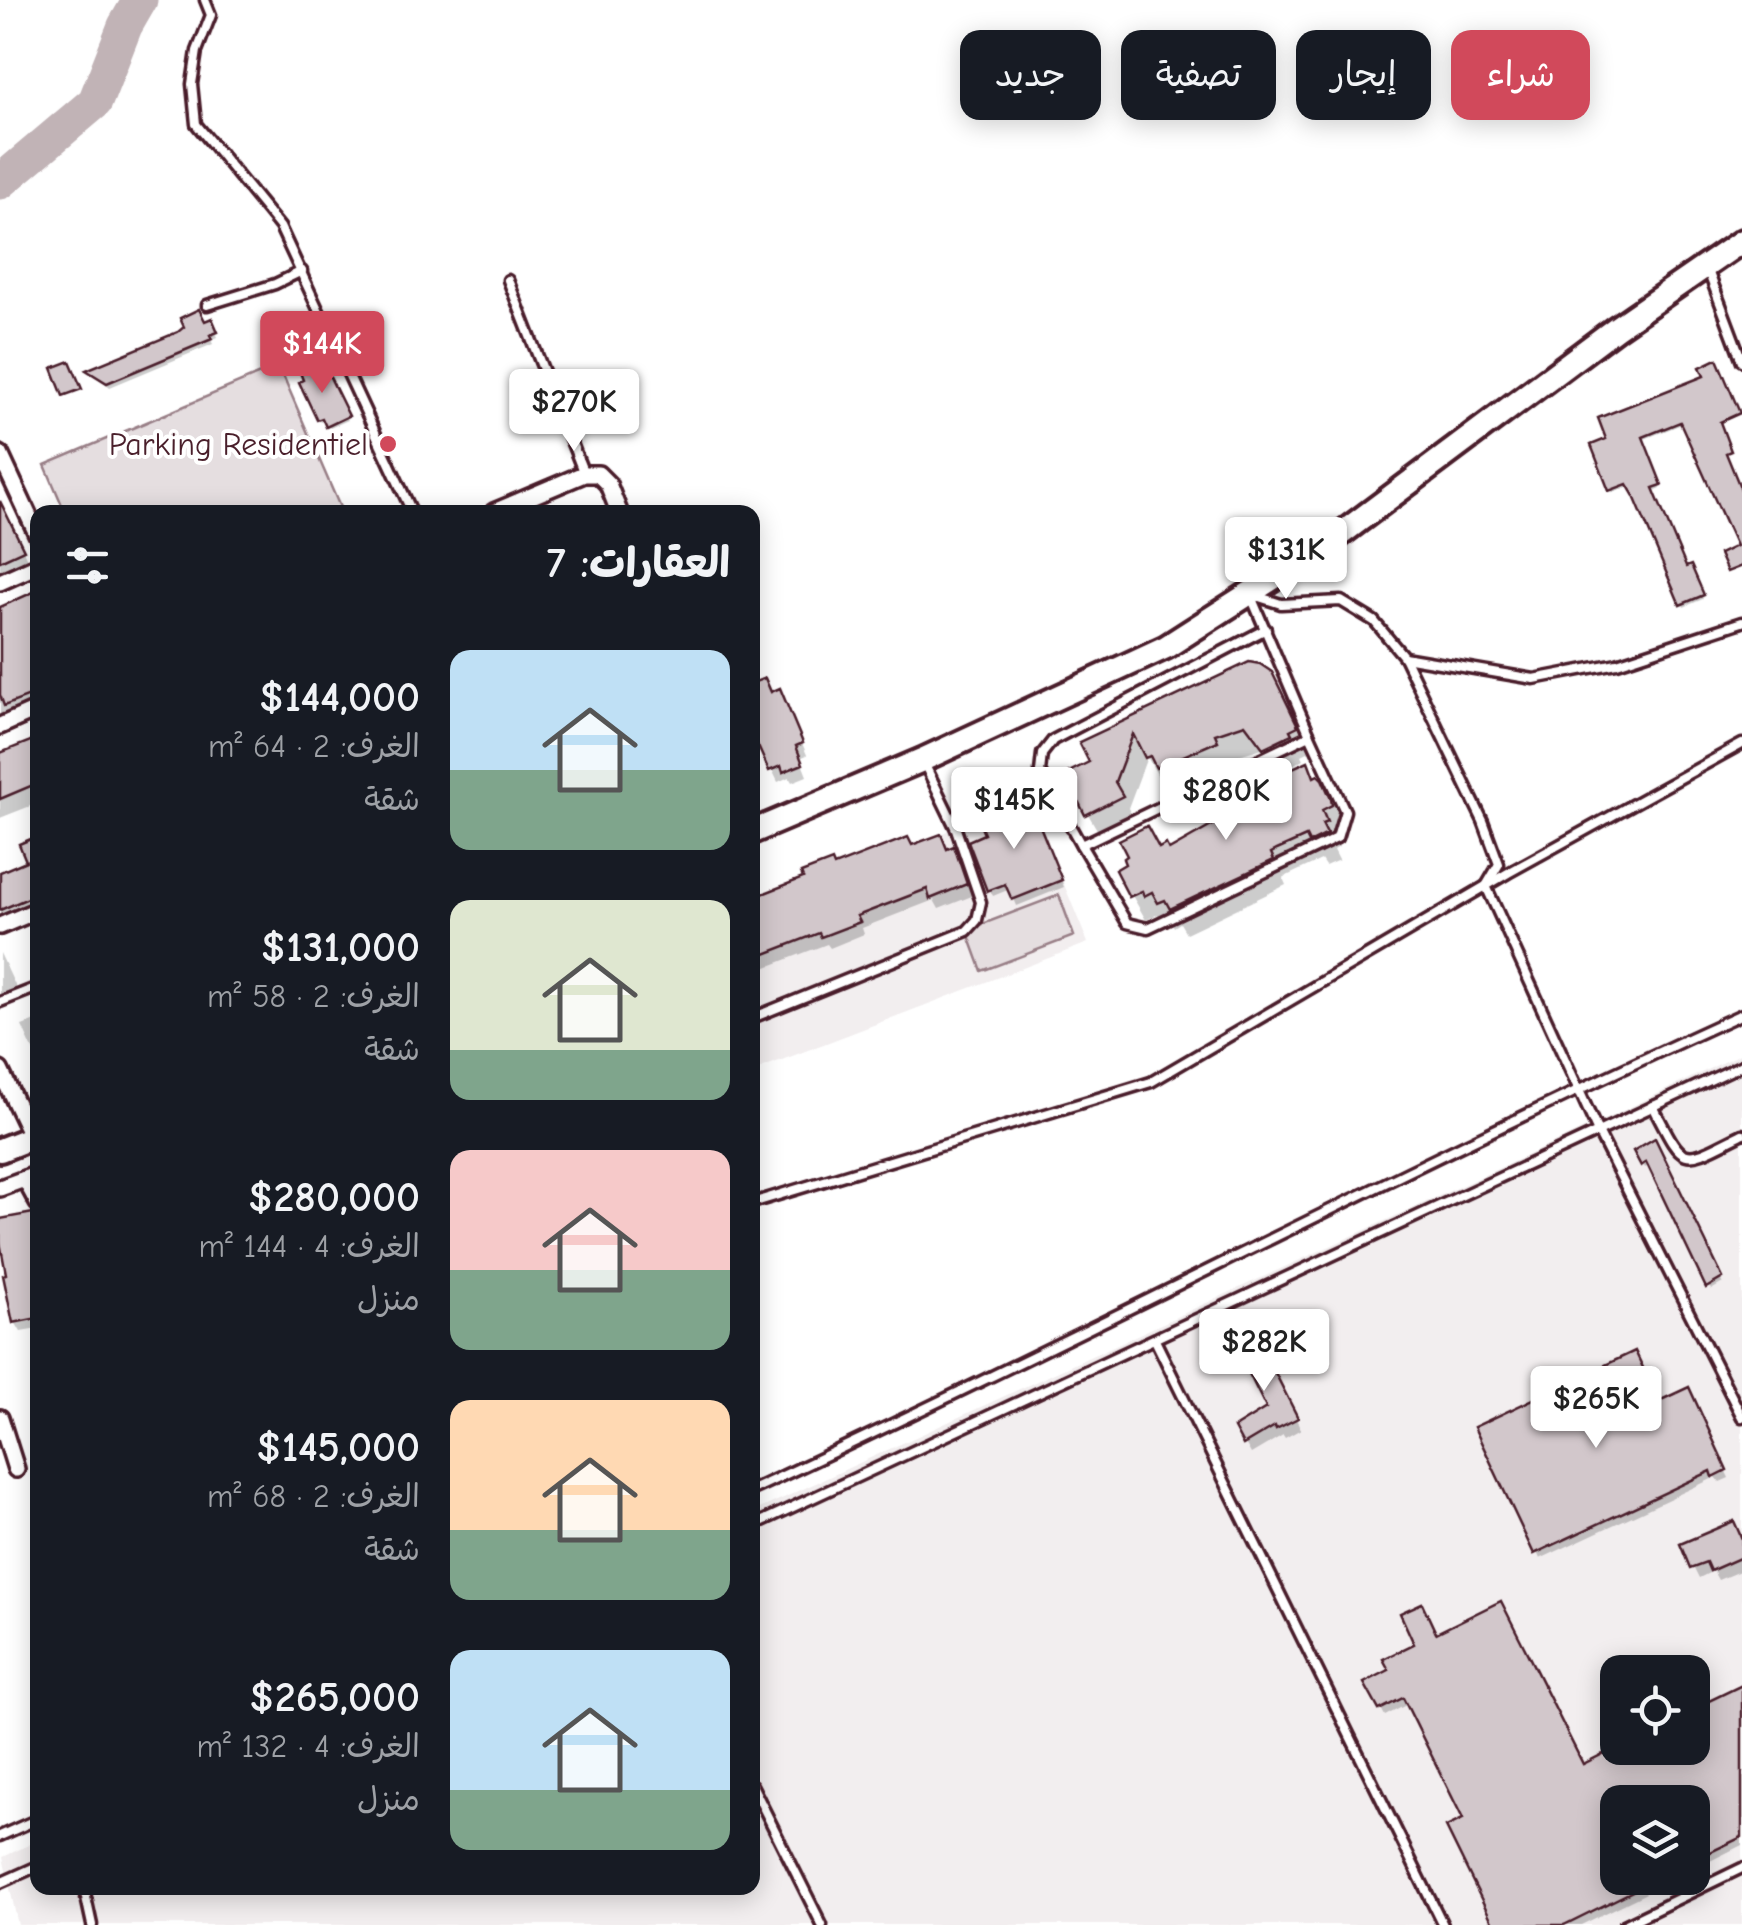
<!DOCTYPE html>
<html lang="ar">
<head>
<meta charset="utf-8">
<style>
	body { margin:0; font-family:"Comic Neue","Playpen Sans Arabic",sans-serif; background:#242831; color:#f1f3f6; direction:rtl; height:100vh; display:flex; flex-direction:column; font-size:38px; white-space:nowrap }
	* { box-sizing:border-box; margin:0 }
	p { font-size:32px; color:#9ea1a6 }
	.icon { flex:none; width:55px; height:55px; fill:none; stroke:currentColor; stroke-width:2; stroke-linecap:round; stroke-linejoin:round }
	.map { position:relative; flex:1; overflow:hidden; direction:ltr }
	.side { position:absolute; left:30px; top:505px; width:730px; height:1390px; display:flex; flex-direction:column; background:#171b24; border-radius:20px; box-shadow:0 5px 25px #0003; direction:rtl }
	.side>* { flex:none }
	.hud { position:absolute; left:790px; top:30px; width:800px; height:90px; direction:rtl; display:flex; gap:20px }
	.tools { position:absolute; left:1600px; top:1655px; display:grid; gap:20px }
	.tools a { display:grid; place-items:center; width:110px; height:110px; border-radius:20px; background:#171b24; box-shadow:0 5px 25px #0003; font-size:50px }
	.price { position:absolute; translate:-50% -85px; padding:0 22px; border-radius:10px; background:#fff; color:#222; font-size:32px; line-height:65px; filter:drop-shadow(0 2px 5px #0008) }
	.price::after { content:''; position:absolute; left:50%; top:60px; width:30px; height:22px; margin-left:-15px; background:inherit; clip-path:polygon(0 0,100% 0,50% 100%) }
	.price.current { background:#d1495b; color:#fff }
	ul { padding:0; list-style:none }
	li { display:flex; align-items:center; gap:30px; height:250px; padding:0 30px }
	li span { display:grid; place-items:center; flex:none; width:280px; height:200px; border-radius:20px; color:#555 }
	li>.icon { margin-inline-start:auto }
	span .icon { width:120px; height:120px; fill:#fffc; stroke-width:1 }
	li b { font-size:42px }
	h2 { display:flex; justify-content:space-between; align-items:center; height:120px; padding:0 30px; font-size:42px }
	.pill { padding:0 35px; border-radius:20px; background:#171b24; box-shadow:0 5px 25px #0003; font-size:35px; line-height:90px }
	.pill.current { background:#d1495b; color:#fff }
	.map>svg:first-child { display:block }
</style>
</head>
<body>
<div class="map">
<svg width="1742" height="1925" viewBox="0 0 1742 1925">
	<rect width="100%" height="100%" fill="#fff"/>
	<filter id="ink" filterUnits="userSpaceOnUse"><feTurbulence type="fractalNoise" baseFrequency=".01" numOctaves="2"/><feDisplacementMap in="SourceGraphic" scale="20" xChannelSelector="R" yChannelSelector="G"/><feConvolveMatrix kernelMatrix="1 2 1 2 8 2 1 2 1" color-interpolation-filters="sRGB"/></filter>
	<g filter="url(#ink)">
		<!-- built -->
		<g fill="#f2eeef" fill-rule="evenodd">
			<polygon points="1029,799 1088,943 753,1071 753,898 802,878 801,873 834,866 908,837 912,845"/>
			<path d="M 1742,1053 L 1742,1925 L 18,1925 L 3,1857 L 37,1841 L 38,1888 L 752,1888 L 753,1512 L 1610,1117 ZM 1618,1672 L 1692,1672 L 1692,1748 L 1618,1748 ZM 1618,1802 L 1692,1802 L 1692,1878 L 1618,1878 Z"/>
		</g>
		<!-- green -->
		<g fill="#e5dee0" stroke="#987e86" stroke-width="2.5">
			<polygon points="279,366 342,512 65,512 45,465"/>
			<polygon points="1059,895 1074,936 982,971 967,930"/>
		</g>
		<!-- shadow -->
		<g fill="#0003">
			<polygon points="211,322 218,337 211,340 213,344 110,387 90,371"/>
			<polygon points="325,372 348,420 330,428 325,420 320,422 302,383"/>
			<polygon points="1734,403 1642,440 1661,488 1652,492 1685,570 1690,568 1703,599 1684,607 1637,496 1630,486 1613,493 1594,447"/>
			<polygon points="0,500 31,568 0,583"/>
			<polygon points="38,592 38,714 0,733 0,608"/>
			<polygon points="752,692 785,702 807,755 800,758 807,776 792,782 789,777 778,782 765,755 757,752 752,744"/>
			<polygon points="1285,700 1310,751 1302,755 1304,759 1279,772 1262,748 1226,759 1230,767 1172,792 1165,780 1161,781 1147,757 1128,808 1135,822 1102,838 1088,814 1092,763 1082,743"/>
			<polygon points="38,742 38,803 0,818 0,758"/>
			<polygon points="1307,764 1335,806 1344,830 1334,835 1339,847 1334,850 1339,860 1325,866 1321,860 1291,874 1283,878 1286,885 1186,933 1180,923 1174,927 1168,915 1160,919 1158,914 1146,920 1118,871 1159,851 1168,853 1283,807"/>
			<polygon points="1032,808 1064,887 1017,906 1010,889 993,896 990,890"/>
			<polygon points="38,839 38,915 3,930 4,934 0,938 0,874 29,862"/>
			<polygon points="912,848 953,849 972,896 939,909 934,900 862,928 864,934 830,948 827,944 754,972 763,992 752,996 752,901 833,869"/>
			<polygon points="0,953 20,996 0,1005"/>
			<polygon points="38,1020 38,1061 22,1026"/>
			<polygon points="1654,1142 1723,1283 1711,1290 1650,1165 1645,1168 1636,1152"/>
			<polygon points="38,1216 38,1329 21,1332 15,1322 0,1222"/>
			<polygon points="1262,1350 1301,1429 1285,1438 1283,1435 1251,1454 1237,1429 1270,1409"/>
			<polygon points="1691,1397 1729,1478 1720,1482 1716,1477 1540,1559 1537,1552 1658,1404"/>
			<polygon points="1742,1541 1742,1570 1718,1580 1713,1571 1699,1578 1683,1546"/>
			<polygon points="1436,1636 1582,1767 1621,1748 1692,1748 1742,1688 1742,1845 1692,1870 1692,1802 1618,1802 1618,1878 1677,1878 1581,1925 1497,1925 1466,1820 1408,1704 1385,1716 1368,1684 1392,1671"/>
		</g>
		<g fill="none" stroke-linecap="round" stroke-linejoin="round">
			<!-- river -->
			<polyline stroke="#c1b3b6" stroke-width="35" points="0,182 95,102 125,26 140,0"/>
		</g>
		<!-- building -->
		<g fill="#d2c7cb" stroke="#4a1f2b" stroke-width="2.5">
			<polygon points="199,309 205,321 212,318 218,332 210,335 212,339 107,383 86,370 178,332 184,327 180,318"/>
			<polygon points="1717,359 1740,413 1720,422 1731,451 1726,453 1742,492 1742,566 1727,572 1719,554 1736,546 1680,422 1643,437 1662,485 1653,488 1686,567 1691,565 1704,595 1680,605 1634,496 1627,484 1609,491 1591,445 1606,439 1598,418 1704,376 1700,367"/>
			<polygon points="70,361 82,389 63,396 52,368"/>
			<polygon points="312,364 316,373 326,369 349,416 326,427 322,418 317,420 299,382 303,380 299,370"/>
			<polygon points="0,501 24,550 0,561"/>
			<polygon points="38,590 38,693 4,706 0,695 0,607"/>
			<polygon points="1249,662 1260,664 1272,672 1298,726 1290,730 1292,734 1263,748 1245,724 1215,734 1218,741 1156,768 1150,756 1145,758 1133,734 1115,782 1123,796 1085,815 1065,774 1089,762 1079,742"/>
			<polygon points="765,678 771,692 780,688 803,743 796,746 803,764 783,772 781,766 769,771 757,744 752,743 752,683"/>
			<polygon points="38,738 38,783 0,799 0,753"/>
			<polygon points="1308,761 1314,777 1318,775 1322,779 1331,799 1332,805 1322,810 1327,822 1322,824 1327,834 1309,843 1306,837 1277,850 1271,853 1274,860 1170,909 1165,900 1158,903 1152,892 1144,896 1142,891 1129,897 1115,870 1125,864 1123,859 1127,856 1119,840 1147,826 1159,848 1166,844 1169,850 1257,800 1281,804 1284,784 1279,774"/>
			<polygon points="1029,799 1062,880 1012,900 1005,884 987,891 968,841 984,834 978,820"/>
			<polygon points="941,834 947,849 954,846 967,884 930,899 927,889 857,916 860,922 821,937 819,933 752,959 752,898 803,878 801,873 832,861 834,866 908,837 912,845"/>
			<polygon points="38,836 38,894 0,910 0,872 26,861 19,844"/>
			<polygon points="1655,1138 1723,1278 1706,1288 1646,1162 1641,1166 1633,1151"/>
			<polygon points="33,1213 38,1214 38,1318 13,1323 3,1275 6,1274 0,1242 0,1219"/>
			<polygon points="1257,1337 1298,1418 1276,1429 1275,1426 1243,1445 1234,1428 1266,1408 1236,1347"/>
			<polygon points="1635,1351 1659,1401 1689,1387 1727,1470 1713,1477 1711,1471 1534,1554 1474,1427"/>
			<polygon points="1734,1521 1742,1539 1742,1557 1710,1571 1706,1562 1690,1568 1680,1544"/>
			<polygon points="1501,1601 1583,1764 1615,1748 1692,1748 1692,1709 1742,1685 1742,1837 1692,1861 1692,1802 1618,1802 1618,1878 1659,1878 1564,1925 1494,1925 1446,1827 1463,1819 1403,1698 1379,1710 1364,1683 1389,1670 1383,1659 1414,1644 1400,1613 1422,1603 1436,1633"/>
		</g>
		<g fill="none" stroke-linecap="round" stroke-linejoin="round">
			<defs>
				<g id="lane">
					<polyline points="205,0 211,15 197,51 192,84 196,124 280,227 412,512"/>
					<polyline points="1707,268 1742,361"/>
					<polyline points="508,280 584,474"/>
					<polyline points="207,305 275,284 302,271"/>
					<polyline points="1266,629 1053,740 1042,754 1040,772 1081,845 1310,735 1250,594 1281,604 1341,601 1374,621 1404,657 1483,821 1499,864 1486,886 1598,1132 1742,1417"/>
					<polyline points="1404,657 1534,679 1617,663 1742,622"/>
					<polyline points="1081,845 1127,923 1148,928 1337,838 1345,811 1310,735"/>
					<polyline points="0,1002 38,987"/>
					<polyline points="752,1018 967,931 977,920 981,902 956,829 924,763"/>
					<path d="M 1653,1106 C 1685,1168 1680,1165 1742,1134"/>
					<polyline points="752,1203 1151,1082 1508,873 1742,744"/>
					<polyline points="1155,1340 1443,1925"/>
					<path d="M 752,1490 C 1085,1336 1409,1165 1742,1014"/>
					<polyline points="752,1526 1742,1065"/>
					<polyline points="752,1785 822,1925"/>
					<polyline points="0,1836 38,1819"/>
					<polyline points="0,1883 38,1866"/>
					<polyline points="84,1888 92,1925"/>
					<polyline points="1624,1925 1742,1868"/>
				</g>
				<g id="street">
					<polyline points="0,454 38,536"/>
					<polyline points="494,512 584,474 598,474 608,484 619,512"/>
					<polyline points="0,582 38,565"/>
					<polyline points="0,726 38,709"/>
					<polyline points="0,926 38,910"/>
					<polyline points="0,1070 32,1137"/>
					<polyline points="25,1179 38,1203"/>
					<polyline points="0,1188 38,1174"/>
					<polyline points="0,1418 16,1469"/>
				</g>
				<g id="secondary">
					<polyline points="752,832 922,760 1166,647 1337,537 1616,328 1742,241"/>
					<polyline points="0,1150 38,1135"/>
				</g>
			</defs>
			<!-- lane casing -->
			<use href="#lane" stroke="#4a1f2b" stroke-width="15"/>
			<!-- street casing -->
			<use href="#street" stroke="#4a1f2b" stroke-width="22"/>
			<!-- secondary casing -->
			<use href="#secondary" stroke="#4a1f2b" stroke-width="30"/>
			<!-- lane -->
			<use href="#lane" stroke="#fff" stroke-width="8"/>
			<!-- street -->
			<use href="#street" stroke="#fff" stroke-width="15"/>
			<!-- secondary -->
			<use href="#secondary" stroke="#fff" stroke-width="22"/>
		</g>
	</g>
	<!-- markers -->
	<circle fill="#d1495b" stroke="#fff" stroke-width="4" cx="388" cy="444" r="10"/>
	<g text-anchor="middle" dominant-baseline="central" stroke-width="8" stroke-linejoin="round" paint-order="stroke">
		<!-- poi labels -->
		<g font-size="32" fill="#4a1f2b" stroke="#fff" text-anchor="end">
			<text x="368" y="444">Parking Residentiel</text>
		</g>
	</g>
</svg>
<div class="tools">
<a><svg class="icon" aria-label="locate" viewBox="0 0 24 24"><circle cx="12" cy="12" r="6"/><path d="M12 2v4M12 18v4M2 12h4M18 12h4"/></svg></a>
<a><svg class="icon" aria-label="layers" viewBox="0 0 24 24"><path d="M12 4l9 5-9 5-9-5zM3 14l9 5 9-5"/></svg></a>
</div>
<b class="price current" style="left:322px;top:396px">$144K</b>
<b class="price" style="left:574px;top:454px">$270K</b>
<b class="price" style="left:1286px;top:602px">$131K</b>
<b class="price" style="left:1226px;top:843px">$280K</b>
<b class="price" style="left:1014px;top:852px">$145K</b>
<b class="price" style="left:1264px;top:1394px">$282K</b>
<b class="price" style="left:1596px;top:1451px">$265K</b>
<div class="hud">
<a class="pill current">شراء</a>
<a class="pill">إيجار</a>
<a class="pill">تصفية</a>
<a class="pill">جديد</a>
</div>
<section class="side">
<h2>العقارات: 7<svg class="icon" aria-label="filters" viewBox="0 0 24 24"><path d="M4 7h16M4 17h16"/><circle cx="9" cy="7" r="2"/><circle cx="15" cy="17" r="2"/></svg></h2>
<ul>
<li><span style="background:linear-gradient(#bfe0f5 60%,#7fa58c 0)"><svg class="icon" aria-label="home" viewBox="0 0 24 24"><path d="M3 11l9-7 9 7M6 9v11h12V9"/></svg></span><div><b>$144,000</b><p>الغرف: 2 · 64 m²</p><p>شقة</p></div></li>
<li><span style="background:linear-gradient(#dfe7d0 75%,#7fa58c 0)"><svg class="icon" aria-label="home" viewBox="0 0 24 24"><path d="M3 11l9-7 9 7M6 9v11h12V9"/></svg></span><div><b>$131,000</b><p>الغرف: 2 · 58 m²</p><p>شقة</p></div></li>
<li><span style="background:linear-gradient(#f6c9c9 60%,#7fa58c 0)"><svg class="icon" aria-label="home" viewBox="0 0 24 24"><path d="M3 11l9-7 9 7M6 9v11h12V9"/></svg></span><div><b>$280,000</b><p>الغرف: 4 · 144 m²</p><p>منزل</p></div></li>
<li><span style="background:linear-gradient(#ffd9b3 65%,#7fa58c 0)"><svg class="icon" aria-label="home" viewBox="0 0 24 24"><path d="M3 11l9-7 9 7M6 9v11h12V9"/></svg></span><div><b>$145,000</b><p>الغرف: 2 · 68 m²</p><p>شقة</p></div></li>
<li><span style="background:linear-gradient(#bfe0f5 70%,#7fa58c 0)"><svg class="icon" aria-label="home" viewBox="0 0 24 24"><path d="M3 11l9-7 9 7M6 9v11h12V9"/></svg></span><div><b>$265,000</b><p>الغرف: 4 · 132 m²</p><p>منزل</p></div></li>
</ul>
</section>
</div>
</body>
</html>
